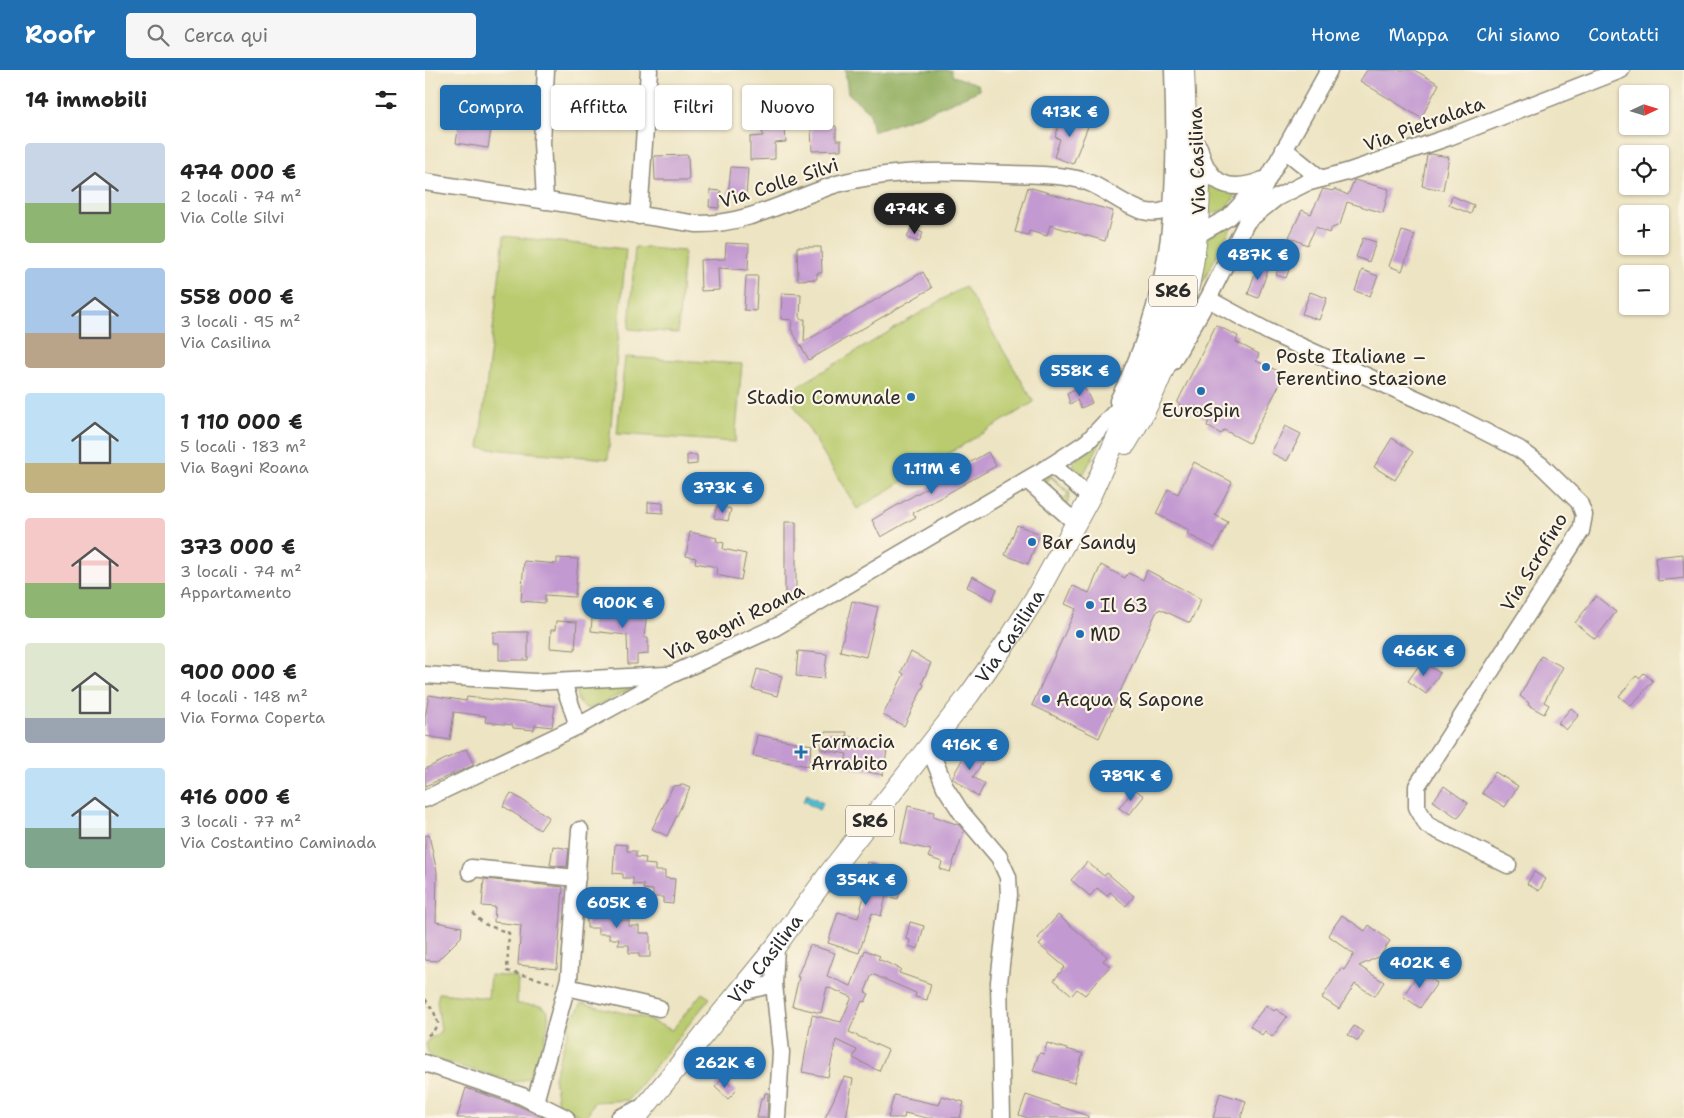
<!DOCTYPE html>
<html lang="it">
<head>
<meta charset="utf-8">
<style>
	body { margin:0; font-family:"Shantell Sans",sans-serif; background:#f6f6f6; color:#222; height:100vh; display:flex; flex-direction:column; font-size:19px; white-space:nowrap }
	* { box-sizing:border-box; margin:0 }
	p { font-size:16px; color:#767676 }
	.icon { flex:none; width:28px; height:28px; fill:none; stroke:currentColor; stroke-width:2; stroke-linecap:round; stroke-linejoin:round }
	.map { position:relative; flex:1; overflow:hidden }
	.details { display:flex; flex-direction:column; background:#fff; width:425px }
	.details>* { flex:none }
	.banner { position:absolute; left:15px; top:15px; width:475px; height:45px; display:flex; gap:10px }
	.needle { width:32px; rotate:86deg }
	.fabs { position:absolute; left:1194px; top:15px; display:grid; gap:10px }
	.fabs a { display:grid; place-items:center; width:50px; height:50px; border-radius:5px; background:#fff; box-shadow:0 1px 4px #0004; font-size:25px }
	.price { position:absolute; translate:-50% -42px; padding:0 11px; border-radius:18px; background:#1f6fb2; color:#fff; font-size:16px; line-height:32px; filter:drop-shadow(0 1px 2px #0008) }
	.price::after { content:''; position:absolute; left:50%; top:30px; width:15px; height:11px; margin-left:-8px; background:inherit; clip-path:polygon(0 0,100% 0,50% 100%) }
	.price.selected { background:#222; color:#fff }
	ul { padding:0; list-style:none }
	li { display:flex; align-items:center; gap:15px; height:125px; padding:0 25px }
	li span { display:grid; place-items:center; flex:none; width:140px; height:100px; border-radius:5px; color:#555 }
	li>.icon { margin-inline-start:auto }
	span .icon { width:60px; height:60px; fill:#fffc; stroke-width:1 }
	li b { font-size:21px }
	h2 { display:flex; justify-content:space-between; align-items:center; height:60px; padding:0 25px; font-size:21px }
	.chip { padding:0 18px; border-radius:5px; background:#fff; box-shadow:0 1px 4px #0004; font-size:18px; line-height:45px }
	.chip.selected { background:#1f6fb2; color:#fff }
	header { display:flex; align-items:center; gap:30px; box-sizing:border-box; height:70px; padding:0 25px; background:#1f6fb2; color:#fff }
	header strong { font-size:24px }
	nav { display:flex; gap:28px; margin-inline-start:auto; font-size:18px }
	.search { width:350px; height:45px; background:#f6f6f6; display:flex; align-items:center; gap:12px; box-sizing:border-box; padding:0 18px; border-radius:5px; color:#767676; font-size:19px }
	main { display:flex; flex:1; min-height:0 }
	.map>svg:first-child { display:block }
</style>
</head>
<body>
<header>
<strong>Roofr</strong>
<div class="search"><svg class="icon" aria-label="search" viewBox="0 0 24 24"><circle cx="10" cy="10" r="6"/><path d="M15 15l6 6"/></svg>Cerca qui</div>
<nav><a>Home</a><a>Mappa</a><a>Chi siamo</a><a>Contatti</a></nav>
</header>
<main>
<section class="details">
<h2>14 immobili<svg class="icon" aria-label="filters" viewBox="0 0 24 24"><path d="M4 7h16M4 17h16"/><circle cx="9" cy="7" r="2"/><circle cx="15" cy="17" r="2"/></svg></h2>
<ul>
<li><span style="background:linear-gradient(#c9d6e8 60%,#8fb573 0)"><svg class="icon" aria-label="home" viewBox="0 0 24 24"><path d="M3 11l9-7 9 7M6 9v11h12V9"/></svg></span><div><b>474 000 €</b><p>2 locali · 74 m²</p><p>Via Colle Silvi</p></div></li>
<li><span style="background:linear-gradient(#a9c7e8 65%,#b9a48a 0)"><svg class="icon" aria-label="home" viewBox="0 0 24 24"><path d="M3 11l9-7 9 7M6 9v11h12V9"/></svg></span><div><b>558 000 €</b><p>3 locali · 95 m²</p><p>Via Casilina</p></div></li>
<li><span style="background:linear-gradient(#bfe0f5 70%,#c2b280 0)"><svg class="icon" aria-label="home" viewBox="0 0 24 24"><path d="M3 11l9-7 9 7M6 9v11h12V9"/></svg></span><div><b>1 110 000 €</b><p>5 locali · 183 m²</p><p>Via Bagni Roana</p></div></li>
<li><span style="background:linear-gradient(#f6c9c9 65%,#8fb573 0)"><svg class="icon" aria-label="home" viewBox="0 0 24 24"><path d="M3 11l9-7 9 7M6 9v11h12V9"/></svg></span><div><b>373 000 €</b><p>3 locali · 74 m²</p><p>Appartamento</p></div></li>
<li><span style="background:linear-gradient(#dfe7d0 75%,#9aa5b1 0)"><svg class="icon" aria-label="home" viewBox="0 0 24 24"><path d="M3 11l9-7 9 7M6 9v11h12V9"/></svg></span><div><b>900 000 €</b><p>4 locali · 148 m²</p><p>Via Forma Coperta</p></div></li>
<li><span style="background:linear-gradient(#bfe0f5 60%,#7fa58c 0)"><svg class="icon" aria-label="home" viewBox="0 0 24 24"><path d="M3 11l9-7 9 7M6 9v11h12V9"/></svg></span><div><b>416 000 €</b><p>3 locali · 77 m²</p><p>Via Costantino Caminada</p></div></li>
</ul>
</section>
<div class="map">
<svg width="1259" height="1048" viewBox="0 0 1259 1048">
	<rect width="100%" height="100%" fill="#fcf5e5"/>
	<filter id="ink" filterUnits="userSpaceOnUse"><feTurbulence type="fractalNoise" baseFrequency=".02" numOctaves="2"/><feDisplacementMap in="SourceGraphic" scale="10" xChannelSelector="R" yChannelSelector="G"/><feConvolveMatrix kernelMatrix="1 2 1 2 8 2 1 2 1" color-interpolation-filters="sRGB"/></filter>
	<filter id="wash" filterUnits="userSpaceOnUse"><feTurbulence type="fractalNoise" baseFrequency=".0096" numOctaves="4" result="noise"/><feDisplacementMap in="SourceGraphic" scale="20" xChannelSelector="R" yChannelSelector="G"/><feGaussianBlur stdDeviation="1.12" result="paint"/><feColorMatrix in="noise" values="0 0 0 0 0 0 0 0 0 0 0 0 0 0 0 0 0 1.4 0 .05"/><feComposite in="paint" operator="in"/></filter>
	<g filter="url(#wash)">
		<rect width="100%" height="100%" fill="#ede4c3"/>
		<!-- green -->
		<g fill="#b9cb6e" stroke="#727b4c">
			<polygon points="783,110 813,123 799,140 782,145"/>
			<polygon points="811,148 766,235 780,170"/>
			<polygon points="79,166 201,179 183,389 54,378"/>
			<polygon points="210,177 259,181 253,263 204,259"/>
			<polygon points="540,216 609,332 432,439 362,323"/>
			<polygon points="200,287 317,294 310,372 192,364"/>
			<polygon points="680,364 659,403 657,404 649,398 648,391 664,381"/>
			<polygon points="625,405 645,423 642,435 637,431 643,424 626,407 619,414 618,408"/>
			<path d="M 216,614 L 165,639 L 158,637 C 152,631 148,622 156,616 Z"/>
			<path d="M 65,905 L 91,907 L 93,910 L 92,934 C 100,935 116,933 122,940 C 128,948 112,994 106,1004 C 103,1010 96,1011 90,1012 L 10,989 L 3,983 L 1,974 L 4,969 L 11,966 L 16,960 L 12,931 L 14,923 L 63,928 Z"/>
			<polygon points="277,923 285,928 203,1030 169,1032 161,1048 133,1035 129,1007 146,951 157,933 220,948 247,960"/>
		</g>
		<!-- forest -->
		<polygon fill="#92af61" stroke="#5e6d46" points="420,0 526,0 528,6 552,14 555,20 499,44 448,62 444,42 423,23"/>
		<!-- water -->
		<polygon fill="#51bbcd" stroke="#3e737c" points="382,724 398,733 394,740 378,731"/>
		<g id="blocks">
			<!-- building -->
			<g fill="#c399d1">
				<polygon points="942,0 989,0 1014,14 996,48 935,11"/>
				<polygon points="36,42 68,48 63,78 31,73"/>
				<polygon points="638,44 664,54 648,94 629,87 635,69 630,67"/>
				<polygon points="411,56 411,70 416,70 416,80 387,81 386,57"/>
				<polygon points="360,60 361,72 350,73 350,89 325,90 325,67 338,66 337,61"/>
				<polygon points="1006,84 1024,87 1018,120 997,116 1002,85"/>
				<polygon points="263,85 264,110 230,110 229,86"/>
				<polygon points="306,97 323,98 321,127 303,125"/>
				<polygon points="929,110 964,119 958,143 922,132 915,155 907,158 904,163 891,157 882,175 864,167 877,140 886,144 898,119 908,121 909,119 923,125"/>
				<polygon points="603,117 688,141 680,171 625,155 622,166 604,161 603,165 590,162"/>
				<polygon points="285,120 296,121 294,138 284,137"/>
				<polygon points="1027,126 1049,135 1046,144 1024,135"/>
				<polygon points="486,158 498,163 494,172 482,168"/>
				<polygon points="977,161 990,165 977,201 964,196"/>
				<polygon points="938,168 951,172 944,192 931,187"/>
				<polygon points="301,173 324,174 323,200 293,198 294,220 276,221 275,190 300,189"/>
				<polygon points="372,177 396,177 397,203 392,203 392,209 373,210"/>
				<polygon points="857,189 867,192 861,208 851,205"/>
				<polygon points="833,194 844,197 833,228 823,224"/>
				<polygon points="937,200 953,206 945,226 930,221"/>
				<polygon points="498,202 507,218 384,290 366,259 367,250 356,249 357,223 376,224 375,249 380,249 379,272"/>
				<polygon points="321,206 333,206 331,241 319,240"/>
				<polygon points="885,222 902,228 894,250 877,244"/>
				<polygon points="791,255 813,266 811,272 834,284 831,291 860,304 824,373 799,360 796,364 782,356 784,350 752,333"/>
				<polygon points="658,315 667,333 656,338 652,330 645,334 642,323"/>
				<polygon points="860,356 876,364 862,391 846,383"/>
				<polygon points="967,368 988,382 970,410 949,397"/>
				<polygon points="563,382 571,396 488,443 491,447 456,467 447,450"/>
				<polygon points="262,385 272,385 272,394 262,395"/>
				<polygon points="769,392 807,412 790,445 803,452 790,478 762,464 764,460 731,444 743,419 753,424"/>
				<polygon points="223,432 238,433 238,443 223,442"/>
				<polygon points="292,436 306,439 303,451 289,448"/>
				<polygon points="360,452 371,452 371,526 360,525"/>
				<polygon points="592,455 615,464 603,494 580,485"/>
				<polygon points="265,462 292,468 291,471 299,473 298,479 321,484 316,510 291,505 292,497 270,493 271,488 261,486"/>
				<polygon points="1258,484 1259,508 1233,511 1230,487"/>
				<polygon points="132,488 153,489 150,527 120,525 120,533 96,531 99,491 132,494"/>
				<polygon points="676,495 700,508 703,503 718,510 722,500 776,529 765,553 735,539 731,543 674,668 607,635 651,539 640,534 648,516 664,523"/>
				<polygon points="547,506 572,519 567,530 542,517"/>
				<polygon points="1171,526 1191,542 1170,569 1150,553"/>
				<polygon points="427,531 453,537 441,587 415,581"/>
				<polygon points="168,537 222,542 219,568 223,568 223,584 212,585 212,594 203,594 202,565 166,561"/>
				<polygon points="131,551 152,552 150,580 125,578 126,560 130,560"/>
				<polygon points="68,562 103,562 103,590 74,590 74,573 68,573"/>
				<polygon points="373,581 402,584 399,609 371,606"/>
				<polygon points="486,582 506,593 497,613 499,615 479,656 458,645 479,604 476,602"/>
				<polygon points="1116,586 1138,597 1119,632 1124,635 1119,644 1103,635 1104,633 1095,626"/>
				<polygon points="997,591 1015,603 1001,624 983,611"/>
				<polygon points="332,599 357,606 352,626 327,619"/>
				<polygon points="1219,603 1228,611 1206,636 1194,626 1211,606 1214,608"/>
				<polygon points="4,625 41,631 42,627 130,636 127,657 110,655 109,660 88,658 88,655 60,652 61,646 29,642 25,670 0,666 0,648"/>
				<polygon points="1146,638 1154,645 1141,660 1133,653"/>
				<polygon points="399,662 422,662 421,666 463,674 458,705 419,697 422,684 395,679"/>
				<polygon points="332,665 387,675 383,696 328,686"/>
				<polygon points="545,675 562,686 548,707 560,714 553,727 527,708"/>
				<polygon points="41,679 49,695 0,716 0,699"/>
				<polygon points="1070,702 1093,716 1080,737 1057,723"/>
				<polygon points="258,715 265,718 242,766 227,759 248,716"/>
				<polygon points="1019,716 1043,733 1033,748 1008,731"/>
				<polygon points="709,719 719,726 704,745 694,738"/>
				<polygon points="86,723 124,747 115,760 78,736"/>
				<polygon points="483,736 509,742 508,746 534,755 539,761 525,802 515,799 517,792 503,787 506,780 475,773"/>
				<polygon points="4,765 12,802 11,852 37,857 36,867 12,891 0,890 0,766"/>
				<polygon points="190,774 202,775 202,781 211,781 211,787 221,788 220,794 230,795 230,801 240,801 240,808 250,809 248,834 238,833 238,827 228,827 228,820 218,819 219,815 208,814 208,808 198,808 198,804 188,803"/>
				<polygon points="128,776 144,779 142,797 125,795"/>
				<polygon points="442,792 476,801 473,809 478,811 473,829 461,826 456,846 447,843 434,883 403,873 413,842 433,848 441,820 434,819"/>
				<polygon points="662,792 679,806 682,803 709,826 701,836 685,822 682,826 672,818 665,826 646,810"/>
				<polygon points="1109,802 1121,809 1114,821 1102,814"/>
				<polygon points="59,809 138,817 132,899 93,895 96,855 69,852 70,837 57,836"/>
				<polygon points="162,830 175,830 175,836 186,836 186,844 195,844 195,850 204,850 204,856 214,856 214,863 225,863 225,887 214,887 214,883 204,883 204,875 193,875 194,869 184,869 184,864 173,864 173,858 162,858"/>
				<polygon points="633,845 682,886 678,891 685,896 660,925 652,919 647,925 629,910 640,897 614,875 617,872 613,868"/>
				<polygon points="917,845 940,861 944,855 965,871 955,886 934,896 959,912 950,926 930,914 914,939 897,928 916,898 919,900 929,884 903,865"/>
				<polygon points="485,852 499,856 493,879 484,876 485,870 481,869"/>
				<polygon points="385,875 410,883 402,906 426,916 440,880 455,886 453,889 476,899 474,903 506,914 502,930 490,927 491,923 447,904 440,922 444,924 440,932 437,931 424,962 463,980 454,1001 428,988 432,980 411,970 403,1007 377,1002 387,945 416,952 427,927 402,917 396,943 367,936 374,907 372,907"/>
				<polygon points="995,901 1012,913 995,938 978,926"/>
				<polygon points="841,935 849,941 851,939 862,947 847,967 840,961 837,965 825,956"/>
				<polygon points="929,956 938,962 933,971 923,965"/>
				<polygon points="622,973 658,984 649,1013 608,1001 614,983 619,984"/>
				<polygon points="419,1007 428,1009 421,1048 400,1048"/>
				<polygon points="298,1008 311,1021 303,1029 290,1017"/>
				<polygon points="41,1018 94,1036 119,1048 32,1048"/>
				<polygon points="340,1023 343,1023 342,1048 332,1048 336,1028 339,1028"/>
				<polygon points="795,1023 821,1031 816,1048 788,1048"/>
				<polygon points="469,1025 514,1035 517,1026 539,1032 535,1048 502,1048 480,1043 479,1048 463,1048"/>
				<polygon points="601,1025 663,1046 663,1048 603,1048 594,1045"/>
			</g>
		</g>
	</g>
	<g filter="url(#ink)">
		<use href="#blocks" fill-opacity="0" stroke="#8c8877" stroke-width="1"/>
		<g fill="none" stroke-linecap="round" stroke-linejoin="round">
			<defs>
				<g id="minor">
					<path d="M 774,77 C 783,114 803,124 838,110"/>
					<polyline points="859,79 896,109"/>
					<path d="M 0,112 L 272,154 C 323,155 365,129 412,114 C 459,101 511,100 559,103 C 588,105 642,102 667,114 C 691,125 723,157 749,135"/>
					<polyline points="120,131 117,72 121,0"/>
					<polyline points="214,146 224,0"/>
					<polyline points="821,152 851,128 881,113 922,102 1024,67 1196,0"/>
					<polyline points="769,175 772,165 804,147 832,117"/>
					<polyline points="783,229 844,262 1025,344 1094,379 1117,396 1154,432 1159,445 1156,461 992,716 992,737 1002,755 1083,795"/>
					<polyline points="747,292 783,229 844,107 904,0"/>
					<path d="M 693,331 C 751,217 752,124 748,0"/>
					<polyline points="627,395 665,427"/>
					<polyline points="602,410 651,453"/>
					<polyline points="0,605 110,612 241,605"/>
					<polyline points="138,612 153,656"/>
					<polyline points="504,677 520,717 536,742 574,787 583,807 584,825 574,912 577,1048"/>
					<polyline points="0,729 153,656 248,604 349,558 627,395 662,372 710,321"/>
					<polyline points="45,802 46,798 152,808"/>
					<polyline points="349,914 356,982 352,1048"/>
					<polyline points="142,917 234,938"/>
					<polyline points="312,923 349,914 351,876"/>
					<polyline points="0,993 97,1026 141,1048"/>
					<polyline points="110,1032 144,908 155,760"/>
					<polyline points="194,1048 220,1036"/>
				</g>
				<g id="major">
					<path d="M 701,374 C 750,296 774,205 775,114"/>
					<path id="s1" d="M 211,1048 L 351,876 L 405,802 L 544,625 L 586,566 L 610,528 L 665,427 L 724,295 L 737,262 L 749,215 L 757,172 L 763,99 L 759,0"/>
				</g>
			</defs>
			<!-- minor casing -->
			<use href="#minor" stroke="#8c8877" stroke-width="19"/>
			<!-- major casing -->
			<use href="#major" stroke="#8c8877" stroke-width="22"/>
			<!-- path -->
			<g stroke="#8c8877" stroke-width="2.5" stroke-dasharray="4 4" stroke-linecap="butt">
				<polyline points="48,843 59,854 84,863 82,901 129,913"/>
				<polyline points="0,929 9,942 13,953 8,962 0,967"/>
			</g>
			<!-- minor -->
			<use href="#minor" stroke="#fff" stroke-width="16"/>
			<!-- major -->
			<use href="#major" stroke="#fff" stroke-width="20"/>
		</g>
	</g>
	<!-- markers -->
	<g fill="#1f6fb2" stroke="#fcf5e5" stroke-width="2">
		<circle cx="841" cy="297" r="5"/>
		<circle cx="776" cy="321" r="5"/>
		<circle cx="486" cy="327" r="5"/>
		<circle cx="607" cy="472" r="5"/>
		<circle cx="665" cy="535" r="5"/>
		<circle cx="655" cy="564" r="5"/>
		<circle cx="621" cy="629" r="5"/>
		<path d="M373.5 674.5h5v5h5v5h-5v5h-5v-5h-5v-5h5z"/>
	</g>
	<g text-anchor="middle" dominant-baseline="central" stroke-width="4.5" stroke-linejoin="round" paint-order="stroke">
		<!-- shield labels -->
		<g fill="#fcf5e5" stroke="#6a6863" stroke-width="1">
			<rect x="724" y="205.5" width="48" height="31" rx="4"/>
			<rect x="421" y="735.5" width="48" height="31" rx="4"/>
		</g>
		<g font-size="18" font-weight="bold" fill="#2b2b2b">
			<text x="748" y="221">SR6</text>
			<text x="445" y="751">SR6</text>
		</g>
		<!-- street labels -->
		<g font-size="19" fill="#2b2b2b" stroke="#fcf5e5">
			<text transform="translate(999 54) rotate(-20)">Via Pietralata</text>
			<text transform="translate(772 91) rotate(-92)">Via Casilina</text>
			<text transform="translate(354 113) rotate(-18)">Via Colle Silvi</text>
			<text transform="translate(1109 492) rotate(-59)">Via Scrofino</text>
			<text transform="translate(309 552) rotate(-26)">Via Bagni Roana</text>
			<text stroke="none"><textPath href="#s1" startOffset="610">Via Casilina</textPath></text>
			<text stroke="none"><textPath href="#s1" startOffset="205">Via Casilina</textPath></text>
		</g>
		<!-- poi labels -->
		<g font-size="19" fill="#2b2b2b" stroke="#fcf5e5" text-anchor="start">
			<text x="851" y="286">Poste Italiane –<tspan x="851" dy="22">Ferentino stazione</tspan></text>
			<text x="476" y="327" text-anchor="end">Stadio Comunale</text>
			<text x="776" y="340" text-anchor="middle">EuroSpin</text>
			<text x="617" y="472">Bar Sandy</text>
			<text x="675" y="535">Il 63</text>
			<text x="665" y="564">MD</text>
			<text x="631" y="629">Acqua &amp; Sapone</text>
			<text x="386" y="671">Farmacia<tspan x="386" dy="22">Arrabito</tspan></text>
		</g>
	</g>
</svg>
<div class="fabs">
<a><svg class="needle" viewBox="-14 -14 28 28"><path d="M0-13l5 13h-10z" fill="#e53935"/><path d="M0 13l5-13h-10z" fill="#767676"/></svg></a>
<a><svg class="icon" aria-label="locate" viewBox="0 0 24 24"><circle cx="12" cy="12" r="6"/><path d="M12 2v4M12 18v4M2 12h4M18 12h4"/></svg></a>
<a>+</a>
<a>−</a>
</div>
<b class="price" style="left:645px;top:68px">413K €</b>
<b class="price selected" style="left:490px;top:165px">474K €</b>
<b class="price" style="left:833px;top:211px">487K €</b>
<b class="price" style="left:655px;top:327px">558K €</b>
<b class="price" style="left:507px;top:425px">1.11M €</b>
<b class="price" style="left:298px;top:444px">373K €</b>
<b class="price" style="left:198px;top:559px">900K €</b>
<b class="price" style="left:999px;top:607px">466K €</b>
<b class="price" style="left:545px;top:701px">416K €</b>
<b class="price" style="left:706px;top:732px">789K €</b>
<b class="price" style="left:441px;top:836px">354K €</b>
<b class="price" style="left:192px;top:859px">605K €</b>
<b class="price" style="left:995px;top:919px">402K €</b>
<b class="price" style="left:300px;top:1019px">262K €</b>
<div class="banner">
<a class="chip selected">Compra</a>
<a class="chip">Affitta</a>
<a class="chip">Filtri</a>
<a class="chip">Nuovo</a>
</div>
</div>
</main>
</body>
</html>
